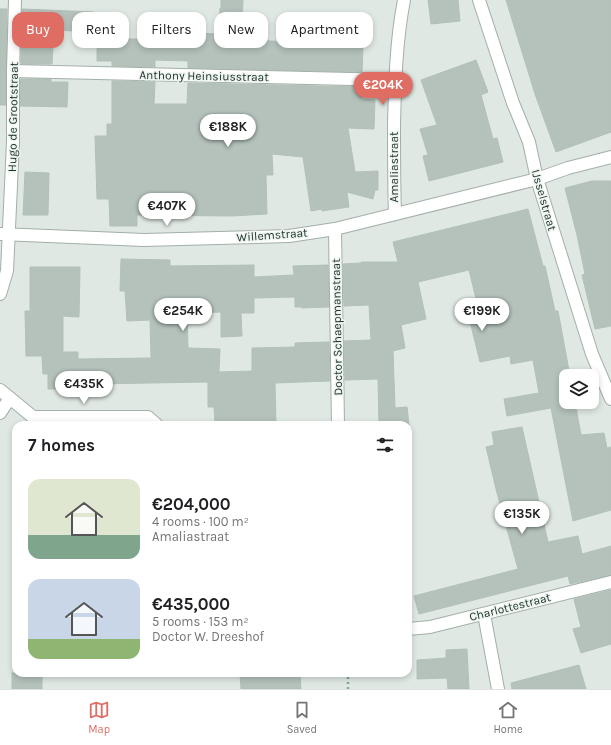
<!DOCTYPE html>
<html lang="en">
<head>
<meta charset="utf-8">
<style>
	body { margin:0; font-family:Karla,sans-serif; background:#f2f2f2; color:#202124; height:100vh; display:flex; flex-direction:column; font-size:15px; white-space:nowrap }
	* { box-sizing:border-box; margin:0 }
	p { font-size:13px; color:#757577 }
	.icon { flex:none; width:22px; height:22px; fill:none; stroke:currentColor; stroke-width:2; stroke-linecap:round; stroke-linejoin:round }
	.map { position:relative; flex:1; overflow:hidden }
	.sheet { position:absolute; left:12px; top:421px; width:400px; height:256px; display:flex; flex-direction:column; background:#fff; border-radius:12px; box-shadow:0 2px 6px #0003 }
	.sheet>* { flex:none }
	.guide { position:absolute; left:12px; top:12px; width:400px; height:36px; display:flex; gap:8px }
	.buttons { position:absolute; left:559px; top:369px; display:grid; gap:8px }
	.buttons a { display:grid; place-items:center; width:40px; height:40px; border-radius:8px; background:#fff; box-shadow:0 2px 6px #0003; font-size:20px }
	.price { position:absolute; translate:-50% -34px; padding:0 9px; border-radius:14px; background:#fff; color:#222; font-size:13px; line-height:26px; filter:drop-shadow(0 1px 2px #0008) }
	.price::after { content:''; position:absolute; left:50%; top:24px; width:12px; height:9px; margin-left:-6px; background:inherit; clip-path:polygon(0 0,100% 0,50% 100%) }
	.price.on { background:#e06d64; color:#fff }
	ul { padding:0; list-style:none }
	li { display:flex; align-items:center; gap:12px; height:100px; padding:0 16px }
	li span { display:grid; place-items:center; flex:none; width:112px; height:80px; border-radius:12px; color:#555 }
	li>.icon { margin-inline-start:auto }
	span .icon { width:48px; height:48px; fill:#fffc; stroke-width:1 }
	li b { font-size:17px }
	h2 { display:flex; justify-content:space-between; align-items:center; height:48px; padding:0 16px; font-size:17px }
	.chip { padding:0 14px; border-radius:12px; background:#fff; box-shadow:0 2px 6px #0003; font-size:14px; line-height:36px }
	.chip.on { background:#e06d64; color:#fff }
	.dock { display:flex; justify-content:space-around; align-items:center; height:56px; border-top:1px solid #e0e0e0; background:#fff; font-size:11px; color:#757577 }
	.dock a { display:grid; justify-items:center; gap:2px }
	.dock .on { color:#e06d64 }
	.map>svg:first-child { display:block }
</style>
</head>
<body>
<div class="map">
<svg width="611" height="689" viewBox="0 0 611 689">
	<rect width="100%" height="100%" fill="#dfe8e2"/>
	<!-- building -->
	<g fill="#b4c2bb" stroke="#b2c1b8">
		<polygon points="221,0 243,0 242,26 251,26 251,40 291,42 291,44 363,47 362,72 188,68 188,61 155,60 155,67 112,66 112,61 97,61 97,38 170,40 171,32 219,34 220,8 221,8"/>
		<polygon points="428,0 458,0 460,21 431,24"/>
		<polygon points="506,0 611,0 611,132 556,152 535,94"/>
		<polygon points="0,9 7,9 6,105 0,105"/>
		<polygon points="22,9 94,12 92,32 54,30 52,64 21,64"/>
		<polygon points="476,60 488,92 481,95 493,139 497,138 503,162 429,181 423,156 428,155 420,129 437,125 421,80"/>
		<polygon points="20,79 51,79 51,82 68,82 67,107 20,106"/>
		<polygon points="112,81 155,82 154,104 187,104 188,83 362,87 362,99 375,100 374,129 348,128 355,172 378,171 378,190 375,190 373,199 347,192 349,207 322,211 322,209 311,211 303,157 272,154 273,175 266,175 267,214 232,216 137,215 137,226 110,226 109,199 97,199 95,136 107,136 107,124 112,124"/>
		<polygon points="25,172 49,173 48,215 23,215"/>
		<polygon points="592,181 611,181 611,326 595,329 582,275 585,274 577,235 565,188"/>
		<polygon points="528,209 543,266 545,266 555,311 558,311 570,376 566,376 566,402 575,402 581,435 604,433 607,448 611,447 611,510 573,521 551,408 507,416 504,399 539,393 533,360 511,364 510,356 480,362 466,305 477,303 469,270 418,282 426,319 401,325 405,348 393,351 395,408 407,407 409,425 379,425 378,379 345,380 344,341 371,340 369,305 344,306 343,264 361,263 361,262 398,262 393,242"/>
		<polygon points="121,259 170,260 170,266 254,265 254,277 294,275 293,266 328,265 329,307 302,308 302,307 295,307 295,297 254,298 254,313 241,313 242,336 221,337 221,312 187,313 188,348 220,349 219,372 252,371 252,348 295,347 295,343 329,342 330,381 275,383 276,425 215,425 214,407 208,407 208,382 93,384 93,389 48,389 48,374 43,374 42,356 26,356 25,311 30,311 30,267 80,267 79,317 63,316 63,352 78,352 78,359 151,358 150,320 127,321 125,291 120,291"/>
		<polygon points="522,427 548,542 578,536 582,554 611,546 611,575 570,584 568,576 419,614 414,596 518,569 497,493 486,447 494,445 492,432"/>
		<polygon points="611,590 611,644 581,653 573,629 581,627 574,599"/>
		<polygon points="467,649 469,689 448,689 447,678 417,679 417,660 446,658 446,650"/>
		<polygon points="579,665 586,689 512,689 511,683"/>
		<rect x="12" y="673" width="30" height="16"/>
		<polygon points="240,673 300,673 301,689 241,689"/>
	</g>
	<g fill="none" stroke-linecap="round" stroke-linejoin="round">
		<defs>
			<g id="minor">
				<polyline points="479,0 513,103 529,142 537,179 592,354 611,399"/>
				<polyline points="13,71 395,80"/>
				<path d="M 395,214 C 394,184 394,155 394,125 C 395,83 396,41 404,0"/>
				<polyline points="335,229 338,425"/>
				<polyline points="0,234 144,240 289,236 335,229 537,179 568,168 611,157"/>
				<polyline points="0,294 7,271 13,142 13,71 15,0"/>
				<polyline points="0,390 33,417 148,417 157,425"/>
				<polyline points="0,413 10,398"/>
				<polyline points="484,614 498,689"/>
				<polyline points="408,629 430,627 611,582"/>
			</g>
		</defs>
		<!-- minor casing -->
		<use href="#minor" stroke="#a3afa8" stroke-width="14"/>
		<!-- path -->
		<polyline stroke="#83a896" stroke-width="2.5" stroke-dasharray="2 3" stroke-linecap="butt" points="348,689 348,673"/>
		<!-- minor -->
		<use href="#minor" stroke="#fff" stroke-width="12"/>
	</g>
	<g text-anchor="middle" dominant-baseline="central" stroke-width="3" stroke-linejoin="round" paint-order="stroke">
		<!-- street labels -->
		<g font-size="12" fill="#22362d" stroke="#eef5f1">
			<text transform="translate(204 76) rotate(1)">Anthony Heinsiusstraat</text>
			<text transform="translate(13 117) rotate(-89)">Hugo de Grootstraat</text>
			<text transform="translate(394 167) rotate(-90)">Amaliastraat</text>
			<text transform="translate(544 200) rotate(74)">IJsselstraat</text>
			<text transform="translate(272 235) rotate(-4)">Willemstraat</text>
			<text transform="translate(337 327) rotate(-91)">Doctor Schaepmanstraat</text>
			<text transform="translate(510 607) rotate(-14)">Charlottestraat</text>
		</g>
	</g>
</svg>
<div class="buttons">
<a><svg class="icon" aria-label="layers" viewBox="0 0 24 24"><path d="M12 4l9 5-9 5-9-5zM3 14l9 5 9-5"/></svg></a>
</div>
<b class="price on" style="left:383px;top:106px">€204K</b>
<b class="price" style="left:228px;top:148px">€188K</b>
<b class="price" style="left:167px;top:227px">€407K</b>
<b class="price" style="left:183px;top:332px">€254K</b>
<b class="price" style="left:482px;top:332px">€199K</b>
<b class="price" style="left:84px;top:405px">€435K</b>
<b class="price" style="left:522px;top:535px">€135K</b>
<div class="guide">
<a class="chip on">Buy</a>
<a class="chip">Rent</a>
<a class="chip">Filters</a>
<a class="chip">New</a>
<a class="chip">Apartment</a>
</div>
<section class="sheet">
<h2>7 homes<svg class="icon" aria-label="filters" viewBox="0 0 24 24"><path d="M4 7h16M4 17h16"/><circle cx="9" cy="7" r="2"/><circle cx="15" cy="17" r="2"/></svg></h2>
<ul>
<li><span style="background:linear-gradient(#dfe7d0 70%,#7fa58c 0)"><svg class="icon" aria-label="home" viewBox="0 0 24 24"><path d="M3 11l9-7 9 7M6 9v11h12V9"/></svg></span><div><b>€204,000</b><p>4 rooms · 100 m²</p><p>Amaliastraat</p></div></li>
<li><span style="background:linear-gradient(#c9d6e8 75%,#8fb573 0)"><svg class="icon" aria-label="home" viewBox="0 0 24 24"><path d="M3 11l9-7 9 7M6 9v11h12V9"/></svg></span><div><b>€435,000</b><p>5 rooms · 153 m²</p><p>Doctor W. Dreeshof</p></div></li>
</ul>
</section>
</div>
<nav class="dock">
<a class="on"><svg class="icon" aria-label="map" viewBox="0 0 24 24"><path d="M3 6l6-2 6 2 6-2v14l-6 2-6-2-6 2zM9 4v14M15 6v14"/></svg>Map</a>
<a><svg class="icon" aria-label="saved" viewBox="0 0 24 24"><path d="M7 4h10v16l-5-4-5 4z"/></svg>Saved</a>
<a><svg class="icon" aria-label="home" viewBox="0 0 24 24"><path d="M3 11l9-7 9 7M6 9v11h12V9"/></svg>Home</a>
</nav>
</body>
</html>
